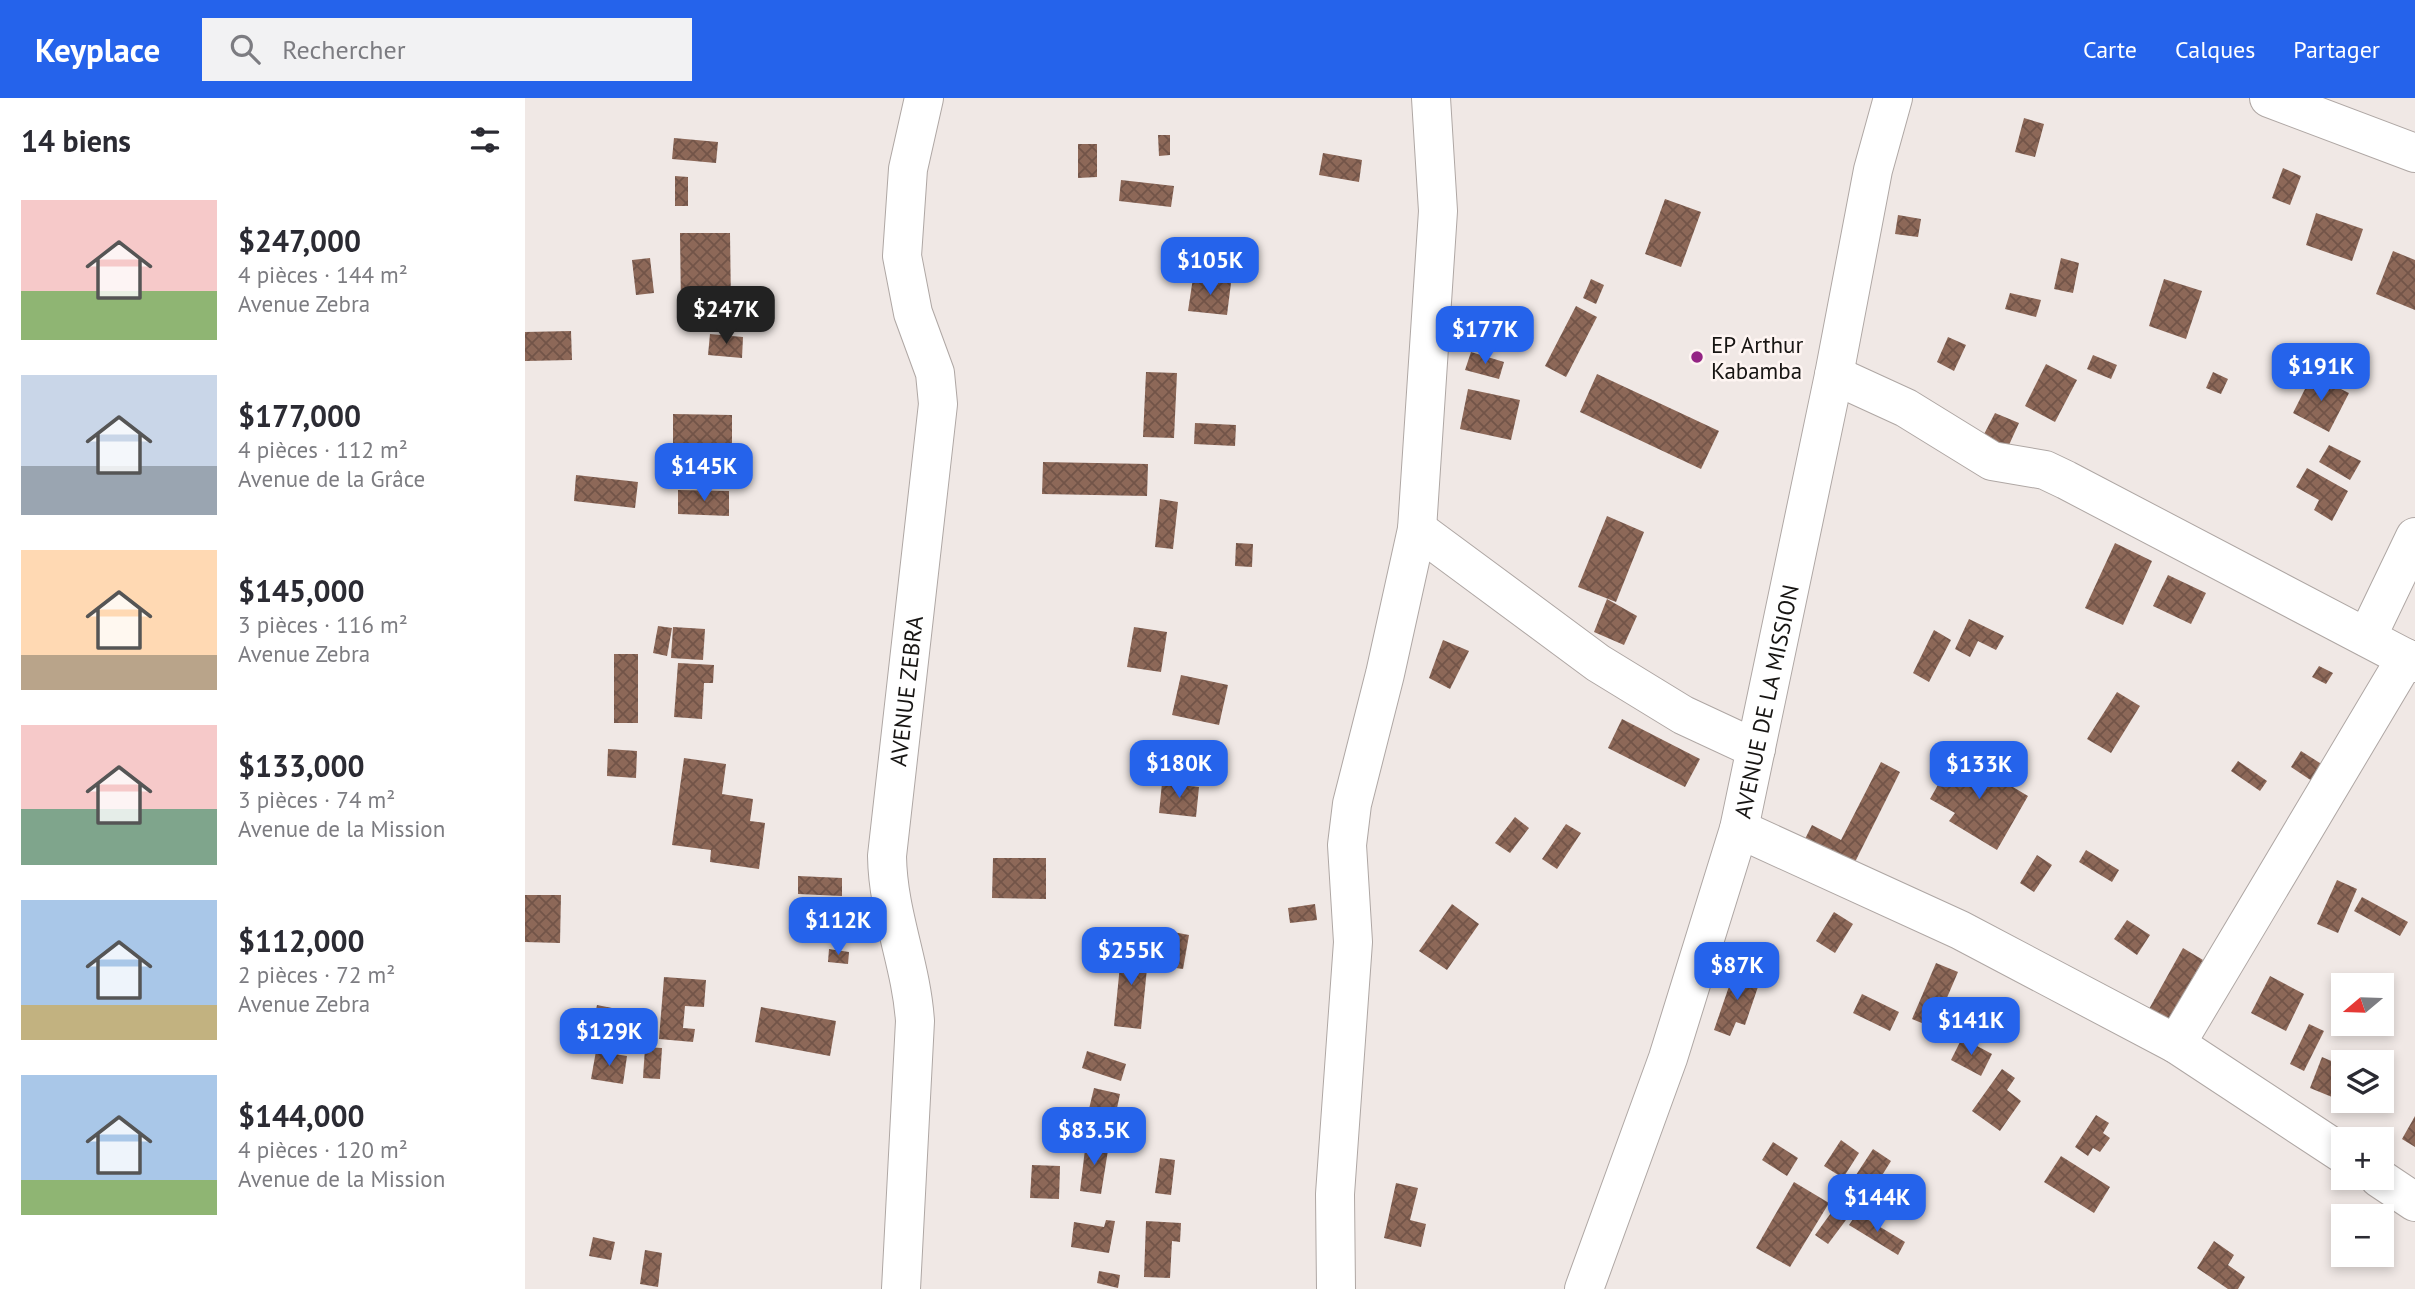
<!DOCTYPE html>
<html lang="fr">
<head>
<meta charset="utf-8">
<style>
	body { margin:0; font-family:"PT Sans",sans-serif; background:#f2f2f3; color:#2b2b33; height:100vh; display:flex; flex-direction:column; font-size:26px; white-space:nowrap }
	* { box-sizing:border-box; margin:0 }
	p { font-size:23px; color:#7c7c81 }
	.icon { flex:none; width:38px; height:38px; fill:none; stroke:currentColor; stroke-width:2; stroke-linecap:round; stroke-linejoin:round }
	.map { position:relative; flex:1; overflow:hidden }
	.sheet { display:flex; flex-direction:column; background:#fff; width:525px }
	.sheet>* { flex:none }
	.needle { width:46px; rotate:251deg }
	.buttons { position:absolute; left:1806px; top:875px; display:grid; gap:14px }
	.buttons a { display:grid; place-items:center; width:63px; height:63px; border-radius:0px; background:#fff; box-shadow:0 4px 10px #0003; font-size:35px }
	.price { position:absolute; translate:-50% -60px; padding:0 16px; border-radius:14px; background:#2563eb; color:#fff; font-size:23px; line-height:46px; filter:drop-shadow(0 2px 4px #0008) }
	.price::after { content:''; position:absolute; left:50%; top:42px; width:21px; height:16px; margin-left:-10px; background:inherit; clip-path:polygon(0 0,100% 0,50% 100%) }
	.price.active { background:#222; color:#fff }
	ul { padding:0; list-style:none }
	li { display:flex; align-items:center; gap:21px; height:175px; padding:0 21px }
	li span { display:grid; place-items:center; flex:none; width:196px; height:140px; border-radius:0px; color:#555 }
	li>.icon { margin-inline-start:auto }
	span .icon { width:84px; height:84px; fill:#fffc; stroke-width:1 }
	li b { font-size:30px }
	h2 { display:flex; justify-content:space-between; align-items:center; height:84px; padding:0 21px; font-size:30px }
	header { display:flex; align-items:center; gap:42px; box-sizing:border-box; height:98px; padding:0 35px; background:#2563eb; color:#fff }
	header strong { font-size:33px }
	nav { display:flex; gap:38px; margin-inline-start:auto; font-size:24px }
	.search { width:490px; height:63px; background:#f2f2f3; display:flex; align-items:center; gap:18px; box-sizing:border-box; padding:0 24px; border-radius:0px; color:#7c7c81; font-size:26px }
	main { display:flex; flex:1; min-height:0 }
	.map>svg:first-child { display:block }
</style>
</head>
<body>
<header>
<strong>Keyplace</strong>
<div class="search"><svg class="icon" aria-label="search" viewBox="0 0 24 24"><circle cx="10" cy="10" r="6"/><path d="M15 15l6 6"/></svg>Rechercher</div>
<nav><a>Carte</a><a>Calques</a><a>Partager</a></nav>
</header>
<main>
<section class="sheet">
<h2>14 biens<svg class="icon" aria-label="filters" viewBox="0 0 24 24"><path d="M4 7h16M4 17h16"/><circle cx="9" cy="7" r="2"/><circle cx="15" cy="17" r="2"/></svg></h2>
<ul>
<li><span style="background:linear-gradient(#f6c9c9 65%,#8fb573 0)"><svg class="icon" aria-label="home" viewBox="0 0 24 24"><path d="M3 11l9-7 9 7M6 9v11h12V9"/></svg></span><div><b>$247,000</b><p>4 pièces · 144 m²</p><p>Avenue Zebra</p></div></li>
<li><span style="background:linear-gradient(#c9d6e8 65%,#9aa5b1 0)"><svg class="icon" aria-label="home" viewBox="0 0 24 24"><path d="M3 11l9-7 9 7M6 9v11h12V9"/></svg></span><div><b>$177,000</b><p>4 pièces · 112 m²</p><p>Avenue de la Grâce</p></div></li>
<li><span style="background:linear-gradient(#ffd9b3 75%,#b9a48a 0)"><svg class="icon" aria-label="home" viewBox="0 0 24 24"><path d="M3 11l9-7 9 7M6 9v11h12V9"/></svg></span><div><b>$145,000</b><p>3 pièces · 116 m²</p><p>Avenue Zebra</p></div></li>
<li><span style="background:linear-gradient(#f6c9c9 60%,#7fa58c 0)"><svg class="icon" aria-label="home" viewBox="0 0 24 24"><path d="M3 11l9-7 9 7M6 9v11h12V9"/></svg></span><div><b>$133,000</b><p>3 pièces · 74 m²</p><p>Avenue de la Mission</p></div></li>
<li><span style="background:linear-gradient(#a9c7e8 75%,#c2b280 0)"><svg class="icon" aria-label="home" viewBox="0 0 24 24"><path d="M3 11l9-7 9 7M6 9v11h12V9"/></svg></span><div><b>$112,000</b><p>2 pièces · 72 m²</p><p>Avenue Zebra</p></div></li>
<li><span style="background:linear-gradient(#a9c7e8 75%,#8fb573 0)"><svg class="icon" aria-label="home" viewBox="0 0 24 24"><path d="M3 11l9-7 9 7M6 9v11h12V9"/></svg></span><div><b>$144,000</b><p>4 pièces · 120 m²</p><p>Avenue de la Mission</p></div></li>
</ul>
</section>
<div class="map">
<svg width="1890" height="1191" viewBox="0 0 1890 1191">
	<defs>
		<pattern id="building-cross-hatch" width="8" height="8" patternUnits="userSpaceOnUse" patternTransform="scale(1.75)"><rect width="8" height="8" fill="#8d6858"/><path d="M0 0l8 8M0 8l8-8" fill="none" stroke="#725448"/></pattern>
	</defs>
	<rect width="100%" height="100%" fill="#f0e8e5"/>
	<!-- building -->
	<g fill="url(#building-cross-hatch)">
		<polygon points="1499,20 1519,26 1510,59 1490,54"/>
		<polygon points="633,37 645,37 645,57 634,58"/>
		<polygon points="149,40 193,44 191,65 147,61"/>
		<polygon points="553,46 572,46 572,79 553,80"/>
		<polygon points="798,55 837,62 834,84 794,77"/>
		<polygon points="1758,70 1776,78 1765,107 1747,100"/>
		<polygon points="150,78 163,79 163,108 150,108"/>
		<polygon points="596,82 649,88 646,109 594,103"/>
		<polygon points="1140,101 1176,114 1156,169 1120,156"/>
		<polygon points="1791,115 1838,131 1827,163 1781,147"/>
		<polygon points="1373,117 1396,121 1393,139 1370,136"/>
		<polygon points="155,135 205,135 206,209 156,210"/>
		<polygon points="1868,153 1890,162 1890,212 1851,196"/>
		<polygon points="125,160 129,195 111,197 107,162"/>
		<polygon points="1536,160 1554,165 1548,195 1529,191"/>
		<polygon points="668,180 706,185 702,217 663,213"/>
		<polygon points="1066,181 1079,187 1071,206 1058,200"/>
		<polygon points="1639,181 1677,193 1661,241 1624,228"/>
		<polygon points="1485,195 1516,202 1511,219 1480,211"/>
		<polygon points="1051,208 1072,219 1041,279 1020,268"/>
		<polygon points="46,233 47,262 0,263 0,234"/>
		<polygon points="185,236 218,239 217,260 183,257"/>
		<polygon points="1423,239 1441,247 1429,273 1412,264"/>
		<polygon points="946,254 979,264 974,281 940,272"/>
		<polygon points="1568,257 1592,267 1586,281 1562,271"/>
		<polygon points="1521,266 1552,282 1530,324 1500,308"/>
		<polygon points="621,274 652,275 649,340 618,339"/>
		<polygon points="1688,274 1703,281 1696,296 1681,290"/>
		<polygon points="1072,276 1194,333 1176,371 1055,314"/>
		<polygon points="1787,277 1824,295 1804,334 1768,315"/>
		<polygon points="943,291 995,302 986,342 935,331"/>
		<polygon points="1470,315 1494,325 1479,358 1456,342"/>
		<polygon points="148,316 207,317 207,382 148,382"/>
		<polygon points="670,325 711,327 710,348 669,346"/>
		<polygon points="1804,347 1836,363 1825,382 1794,364"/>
		<polygon points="518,364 623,366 622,398 517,396"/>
		<polygon points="1782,370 1823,393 1807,423 1789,412 1794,402 1771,389"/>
		<polygon points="51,377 113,384 110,410 49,403"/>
		<polygon points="153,392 204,393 204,418 153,416"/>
		<polygon points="635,401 653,404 648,451 630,449"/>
		<polygon points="1082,418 1119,434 1091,504 1053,489"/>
		<polygon points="711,445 728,446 727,469 710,468"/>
		<polygon points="1590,445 1627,463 1598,527 1560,510"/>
		<polygon points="1643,477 1681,495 1666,526 1628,508"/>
		<polygon points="1082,501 1112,518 1099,547 1069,534"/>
		<polygon points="1444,521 1479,538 1471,552 1453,543 1445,559 1430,551"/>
		<polygon points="133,528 147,530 142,558 128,555"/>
		<polygon points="148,529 180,531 178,562 146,560"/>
		<polygon points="609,529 642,534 636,574 602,569"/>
		<polygon points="1409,532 1426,542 1404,584 1388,575"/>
		<polygon points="918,542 944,553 925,591 904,580"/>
		<rect x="89" y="556" width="24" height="69"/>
		<polygon points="153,565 189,567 188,585 179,585 177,621 149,619"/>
		<polygon points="1794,568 1808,575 1801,586 1787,579"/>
		<polygon points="656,577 703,587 694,627 647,617"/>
		<polygon points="1592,594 1615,608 1586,655 1562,641"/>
		<polygon points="1097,621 1175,661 1160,689 1083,650"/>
		<polygon points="83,651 112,653 111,680 82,678"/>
		<polygon points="1776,653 1806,672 1796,689 1766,669"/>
		<polygon points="1431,655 1503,698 1472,752 1424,723 1430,715 1405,701"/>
		<polygon points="159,660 201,666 197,696 228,701 225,723 240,725 234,771 185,764 186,752 147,747"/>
		<polygon points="1713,663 1742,683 1735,693 1706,673"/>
		<polygon points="1356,664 1375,674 1326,772 1277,747 1287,727 1316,742"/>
		<polygon points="637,685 674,689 671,719 634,715"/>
		<polygon points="990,719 1004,730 985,755 970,745"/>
		<polygon points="1041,726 1056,735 1032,771 1017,761"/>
		<polygon points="1561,752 1594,772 1587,784 1554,764"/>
		<polygon points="1512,757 1527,767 1509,794 1495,785"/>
		<polygon points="468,760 521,760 521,801 467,800"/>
		<polygon points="273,778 317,780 317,798 273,796"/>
		<polygon points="1812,782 1832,791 1813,835 1792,826"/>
		<polygon points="0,797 36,797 35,845 0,844"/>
		<polygon points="1837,799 1883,824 1875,838 1829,813"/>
		<polygon points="790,806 792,822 765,825 763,810"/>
		<polygon points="927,806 954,826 922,872 894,853"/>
		<polygon points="1309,814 1328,826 1310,855 1291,843"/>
		<polygon points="1602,822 1625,837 1612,857 1589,841"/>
		<polygon points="643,833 664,837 658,871 637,868"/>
		<polygon points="1223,845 1254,857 1246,876 1216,864"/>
		<polygon points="597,847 624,850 616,931 589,928"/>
		<polygon points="1658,850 1678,862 1638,932 1619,920"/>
		<polygon points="304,851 324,854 323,866 303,864"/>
		<polygon points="1411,865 1433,874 1409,930 1387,921"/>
		<polygon points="1210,871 1236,880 1220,927 1211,924 1205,938 1189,932"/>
		<polygon points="1745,878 1779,896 1761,933 1726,915"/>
		<polygon points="139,879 181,882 179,909 160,908 158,930 170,931 168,944 134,941"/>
		<polygon points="1337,896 1374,914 1365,933 1328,915"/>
		<polygon points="72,907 117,916 111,946 97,944 97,948 65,942"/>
		<polygon points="236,909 311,923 305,958 230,944"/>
		<polygon points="1784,926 1799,933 1779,973 1765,966"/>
		<polygon points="1437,940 1467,956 1456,978 1426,962"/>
		<polygon points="120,949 137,950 135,981 118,980"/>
		<polygon points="71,953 102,958 98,986 66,981"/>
		<polygon points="562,953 601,966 596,983 557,970"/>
		<polygon points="1797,959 1818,968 1807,999 1785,990"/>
		<polygon points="1477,971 1490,980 1482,992 1496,1003 1475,1033 1447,1013"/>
		<polygon points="569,990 595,996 585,1043 545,1034 549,1017 579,1023 580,1015 564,1011"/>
		<polygon points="1571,1017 1584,1025 1578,1035 1585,1040 1575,1054 1568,1050 1563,1058 1550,1049"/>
		<polygon points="1890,1018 1890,1049 1877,1041"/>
		<polygon points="1316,1042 1334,1055 1318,1080 1299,1068"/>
		<polygon points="561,1043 584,1046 576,1096 555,1093"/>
		<polygon points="1248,1044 1273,1060 1262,1078 1237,1062"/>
		<polygon points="1348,1051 1366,1063 1346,1095 1327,1083"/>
		<polygon points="1536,1058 1585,1089 1569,1115 1519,1084"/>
		<polygon points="635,1060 650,1062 646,1097 630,1095"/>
		<polygon points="507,1067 535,1068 534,1101 505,1100"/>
		<polygon points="1269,1084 1304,1105 1265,1169 1231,1150"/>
		<polygon points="871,1085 893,1090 885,1122 901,1126 896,1149 859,1140"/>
		<polygon points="1311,1108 1324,1118 1303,1146 1290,1137"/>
		<polygon points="1332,1115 1380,1144 1373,1157 1324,1127"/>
		<polygon points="581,1122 590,1123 584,1155 546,1149 549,1124 579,1129"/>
		<polygon points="621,1123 656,1125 655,1144 647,1143 645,1180 619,1179"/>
		<polygon points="68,1139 90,1144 86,1162 64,1158"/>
		<polygon points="1689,1143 1709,1157 1703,1167 1720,1179 1713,1191 1703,1191 1672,1170"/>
		<polygon points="120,1152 137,1155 133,1189 115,1186"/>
		<polygon points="574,1173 595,1177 593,1190 572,1185"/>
	</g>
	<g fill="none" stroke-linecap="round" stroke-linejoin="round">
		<defs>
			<g id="minor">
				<polyline points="1744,0 1890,55"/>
				<polyline points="1309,277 1381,310 1467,363 1520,372 1541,382 1890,565"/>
				<polyline points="892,431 1073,565 1158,617 1231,651"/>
				<polyline points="1842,539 1890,439"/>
				<polyline points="1214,731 1435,832 1651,946 1818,1056"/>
				<polyline points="1651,946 1881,560"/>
				<polyline points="1854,1080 1890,1104"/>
				<path id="s1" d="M 376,1191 L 390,923 C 386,865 363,817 362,758 L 413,306 L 410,275 L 388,215 L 377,158 L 383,71 L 399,0"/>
				<polyline points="811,1191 810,1096 828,844 822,747 827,706 860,576 892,431 913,113 906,0"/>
				<path id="s2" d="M 1059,1191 L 1143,960 L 1214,731 L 1309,277 L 1348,72 L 1368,0"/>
			</g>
		</defs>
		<!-- minor casing -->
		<use href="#minor" stroke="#afa7a4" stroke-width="40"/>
		<!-- minor -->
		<use href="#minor" stroke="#fff" stroke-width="38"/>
	</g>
	<!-- markers -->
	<circle fill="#942484" stroke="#fef5f2" stroke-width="2.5" cx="1172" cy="259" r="7"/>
	<g text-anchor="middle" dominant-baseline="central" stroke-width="5" stroke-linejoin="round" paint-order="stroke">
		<!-- poi labels -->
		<g font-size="23" fill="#171513" stroke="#fef5f2" text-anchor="start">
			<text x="1186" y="246">EP Arthur<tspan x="1186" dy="26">Kabamba</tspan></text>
		</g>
		<!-- street labels -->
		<g font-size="23" fill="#171513" stroke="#fef5f2">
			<text stroke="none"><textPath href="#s1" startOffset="602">AVENUE ZEBRA</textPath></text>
			<text stroke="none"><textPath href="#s2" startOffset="616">AVENUE DE LA MISSION</textPath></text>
		</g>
	</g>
</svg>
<div class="buttons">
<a><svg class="needle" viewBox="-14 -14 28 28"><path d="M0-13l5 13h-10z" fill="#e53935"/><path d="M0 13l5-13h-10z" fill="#7c7c81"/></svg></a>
<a><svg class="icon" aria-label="layers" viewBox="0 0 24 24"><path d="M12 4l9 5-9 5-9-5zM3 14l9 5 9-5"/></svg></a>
<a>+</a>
<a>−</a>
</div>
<b class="price" style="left:685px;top:199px">$105K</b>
<b class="price active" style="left:201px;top:248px">$247K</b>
<b class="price" style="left:960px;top:268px">$177K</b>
<b class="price" style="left:1796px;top:305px">$191K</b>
<b class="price" style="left:179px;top:405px">$145K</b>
<b class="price" style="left:654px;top:702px">$180K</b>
<b class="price" style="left:1454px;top:703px">$133K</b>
<b class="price" style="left:313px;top:859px">$112K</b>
<b class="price" style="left:606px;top:889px">$255K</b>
<b class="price" style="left:1212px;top:904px">$87K</b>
<b class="price" style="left:1446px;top:959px">$141K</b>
<b class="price" style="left:84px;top:970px">$129K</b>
<b class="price" style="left:569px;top:1069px">$83.5K</b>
<b class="price" style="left:1352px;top:1136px">$144K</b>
</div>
</main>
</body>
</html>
